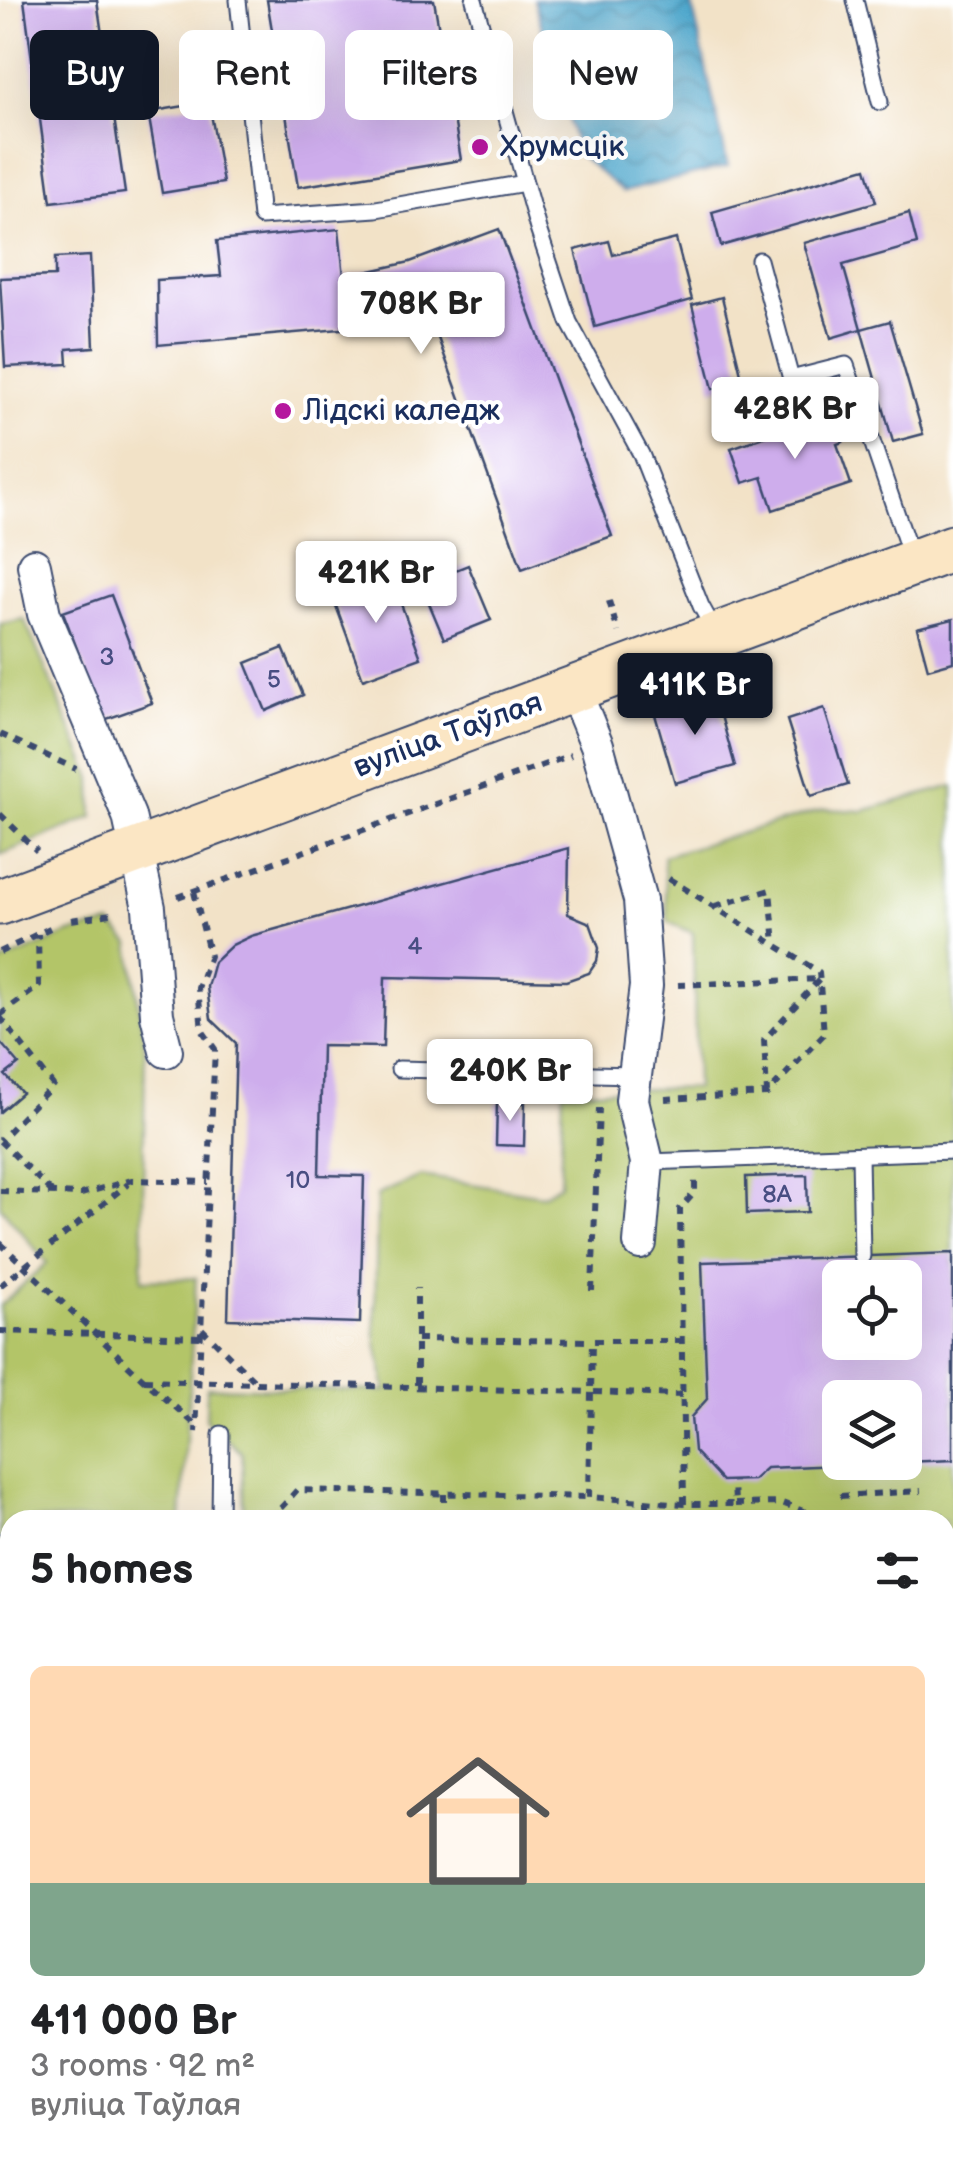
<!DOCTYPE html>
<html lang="en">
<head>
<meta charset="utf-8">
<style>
	body { margin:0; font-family:"Balsamiq Sans",sans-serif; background:#f2f2f2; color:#202124; height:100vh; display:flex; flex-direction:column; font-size:38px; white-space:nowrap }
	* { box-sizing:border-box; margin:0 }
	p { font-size:32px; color:#757577 }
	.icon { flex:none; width:55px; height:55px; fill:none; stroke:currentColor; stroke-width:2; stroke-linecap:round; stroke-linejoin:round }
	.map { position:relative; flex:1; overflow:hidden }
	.details { position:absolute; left:0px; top:1510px; width:955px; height:672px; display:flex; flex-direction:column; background:#fff; border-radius:30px 30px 0 0; box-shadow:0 10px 40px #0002 }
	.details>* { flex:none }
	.hud { position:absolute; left:30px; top:30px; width:895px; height:90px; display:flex; gap:20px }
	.tools { position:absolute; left:822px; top:1260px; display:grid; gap:20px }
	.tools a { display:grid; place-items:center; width:100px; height:100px; border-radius:15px; background:#fff; box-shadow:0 10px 40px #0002; font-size:50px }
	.price { position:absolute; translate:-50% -85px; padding:0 22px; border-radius:10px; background:#fff; color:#222; font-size:32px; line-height:65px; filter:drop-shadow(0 2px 5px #0008) }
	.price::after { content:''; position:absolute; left:50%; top:60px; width:30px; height:22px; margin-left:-15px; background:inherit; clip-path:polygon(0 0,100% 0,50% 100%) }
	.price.current { background:#111827; color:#fff }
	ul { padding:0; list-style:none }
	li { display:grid; align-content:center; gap:20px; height:530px; padding:0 30px }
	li+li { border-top:2px solid #e0e0e0 }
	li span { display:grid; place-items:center; height:310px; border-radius:15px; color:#555 }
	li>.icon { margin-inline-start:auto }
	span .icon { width:180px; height:180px; fill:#fffc; stroke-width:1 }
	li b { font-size:42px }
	h2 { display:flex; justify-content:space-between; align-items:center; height:120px; padding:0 30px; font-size:42px }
	.tag { padding:0 35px; border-radius:15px; background:#fff; box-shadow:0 10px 40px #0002; font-size:35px; line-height:90px }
	.tag.current { background:#111827; color:#fff }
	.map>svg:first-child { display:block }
</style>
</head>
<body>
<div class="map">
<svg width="953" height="2181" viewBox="0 0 953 2181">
	<defs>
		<pattern id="forest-firs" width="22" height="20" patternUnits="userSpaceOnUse" patternTransform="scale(2.5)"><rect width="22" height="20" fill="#8eaa5c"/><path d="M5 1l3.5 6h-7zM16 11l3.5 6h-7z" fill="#738b4f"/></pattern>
		<pattern id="water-waves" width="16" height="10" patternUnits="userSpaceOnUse" patternTransform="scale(2.5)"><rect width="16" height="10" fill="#4fa7cc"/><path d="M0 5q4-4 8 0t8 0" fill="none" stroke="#4188a9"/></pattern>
	</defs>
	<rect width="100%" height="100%" fill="#fff"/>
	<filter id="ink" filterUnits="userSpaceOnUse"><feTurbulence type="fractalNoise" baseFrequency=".01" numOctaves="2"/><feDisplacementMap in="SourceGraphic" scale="20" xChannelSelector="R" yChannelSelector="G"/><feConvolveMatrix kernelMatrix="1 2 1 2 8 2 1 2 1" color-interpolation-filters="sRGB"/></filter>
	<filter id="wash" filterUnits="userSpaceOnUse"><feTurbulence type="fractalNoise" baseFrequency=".0048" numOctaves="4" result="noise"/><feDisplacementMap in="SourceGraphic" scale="40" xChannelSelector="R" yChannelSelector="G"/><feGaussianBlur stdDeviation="2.25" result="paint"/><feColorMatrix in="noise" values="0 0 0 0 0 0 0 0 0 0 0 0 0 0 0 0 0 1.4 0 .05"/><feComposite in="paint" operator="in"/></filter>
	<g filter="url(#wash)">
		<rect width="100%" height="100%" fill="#f2e2c7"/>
		<!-- green -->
		<g fill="#b3c568" stroke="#677a63" stroke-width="2.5" fill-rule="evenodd">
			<polygon points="24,619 92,778 93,817 0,855 0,624"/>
			<path d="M 953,786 L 953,1843 L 945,1844 L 945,1520 L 244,1520 L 242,1453 L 206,1420 L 207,1387 L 386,1391 L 375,1334 L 377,1195 L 421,1176 L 542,1195 L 560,1184 L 563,1091 L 696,1088 L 693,933 L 668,922 L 663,856 L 825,809 L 863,811 ZM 840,1278 L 905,1278 L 905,1342 L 840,1342 ZM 840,1398 L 905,1398 L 905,1462 L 840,1462 Z"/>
			<polygon points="111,924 130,943 145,1051 142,1280 196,1278 181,1520 10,1520 10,1593 0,1593 0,1306 47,1263 0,1206 0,963 70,933"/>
			<polygon points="286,2173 675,2173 674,2181 338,2181"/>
		</g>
		<!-- forest -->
		<g fill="url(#forest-firs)" stroke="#546c5d" stroke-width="2.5">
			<polygon points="10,2035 10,2172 69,2173 63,2180 0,2179 0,2036"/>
			<polygon points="945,2050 953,2050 953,2181 674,2181 675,2172 945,2172"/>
		</g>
		<!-- water -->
		<g fill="url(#water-waves)" stroke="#356b95" stroke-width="2.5">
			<polygon points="534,0 691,0 728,166 623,192 578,154"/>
			<polygon points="953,1601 953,1699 945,1699 945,1609"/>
		</g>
		<g id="blocks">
			<!-- building -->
			<g fill="#ceadec" fill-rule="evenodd">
				<polygon points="24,0 97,0 125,193 51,202"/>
				<polygon points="267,0 434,0 461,160 298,187"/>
				<polygon points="209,102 223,183 162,193 148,112"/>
				<polygon points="866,168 876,202 721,246 712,212"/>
				<polygon points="909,213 917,244 843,265 861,329 831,338 804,243"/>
				<polygon points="339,229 344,277 410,262 499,229 612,536 522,569 430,316 364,327 158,345 157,280 221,276 217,241"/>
				<polygon points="676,239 692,300 595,327 575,250 609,241 613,255"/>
				<polygon points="90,256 94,347 67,349 68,364 5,367 0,278 55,276 55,258"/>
				<polygon points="722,297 743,382 713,389 692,305"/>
				<polygon points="890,321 923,434 893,442 861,329"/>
				<polygon points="833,413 843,442 837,444 851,484 773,510 762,477 743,483 731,448"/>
				<polygon points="468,565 491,620 444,639 421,584"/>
				<polygon points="390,574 421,658 363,679 332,595"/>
				<polygon points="111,595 152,703 104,720 63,612"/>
				<polygon points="953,619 953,662 928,669 917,628"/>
				<polygon points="283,648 303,695 266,711 246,663"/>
				<polygon points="715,694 735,766 675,783 654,711"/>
				<polygon points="824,708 848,785 811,796 787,720"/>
				<polygon points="569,848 568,914 590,923 599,948 597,961 589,973 566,981 385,977 383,1047 322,1046 319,1175 364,1176 360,1323 228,1319 236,1043 211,1019 207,987 214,962 232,945 251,936"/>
				<polygon points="0,1042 19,1064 5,1075 22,1093 0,1112"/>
				<polygon points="497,1102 525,1103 524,1146 496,1145"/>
				<polygon points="807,1175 808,1212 747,1214 746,1177"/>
				<path d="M 953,1253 L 953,1460 L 905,1462 L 905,1398 L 840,1398 L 840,1465 L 766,1468 L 753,1480 L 722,1481 L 694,1451 L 691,1417 L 707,1399 L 702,1262 ZM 840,1278 L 905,1278 L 905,1342 L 840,1342 Z"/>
				<rect x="0" y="1593" width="10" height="271"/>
			</g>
		</g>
	</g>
	<g filter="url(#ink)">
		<use href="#blocks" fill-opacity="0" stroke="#3b4a6e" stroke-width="2.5"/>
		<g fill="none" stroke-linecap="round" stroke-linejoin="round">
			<defs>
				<g id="service">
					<polyline points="238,0 261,217 376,209 525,183"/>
					<polyline points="474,0 538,229 569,322 641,454 701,606 716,633"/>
					<polyline points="855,0 880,102"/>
					<polyline points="759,260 791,379 846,365 912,559"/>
					<polyline points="399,1069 633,1075"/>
					<polyline points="860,1155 862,1256"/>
					<polyline points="647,1162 953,1151"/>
					<polyline points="220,1520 221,1434"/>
					<polyline points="167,2172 215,2181"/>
				</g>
				<g id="minor">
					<polyline points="34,565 44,614 129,816 149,908 157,1015 166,1051"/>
					<polyline points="574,689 597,745 640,900 646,986 632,1100 647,1162 640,1243"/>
					<polyline points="96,2181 99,2172"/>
				</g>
				<g id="secondary">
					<polyline points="0,902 953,548"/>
					<polyline points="945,1935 953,1934"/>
					<polyline points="0,1979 10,1977"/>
				</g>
			</defs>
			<!-- service casing -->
			<use href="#service" stroke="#3b4a6e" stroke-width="19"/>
			<!-- minor casing -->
			<use href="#minor" stroke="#3b4a6e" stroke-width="36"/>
			<!-- secondary casing -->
			<use href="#secondary" stroke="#3b4a6e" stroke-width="49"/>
			<!-- path -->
			<g stroke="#3b4a6e" stroke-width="6" stroke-dasharray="8 8" stroke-linecap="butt">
				<polyline points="609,601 618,632"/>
				<polyline points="0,734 76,769"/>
				<polyline points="0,814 37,851"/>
				<polyline points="194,892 210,956 198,988 202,1030 215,1049 196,1432"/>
				<polyline points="178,897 571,755"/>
				<polyline points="715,906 770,890 775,944"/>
				<polyline points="71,920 118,913"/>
				<polyline points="0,952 50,928"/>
				<polyline points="678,985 820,979 764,1040 767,1093"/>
				<polyline points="0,1015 39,986 38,934"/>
				<polyline points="0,1017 53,1085 0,1140"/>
				<polyline points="665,1099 767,1094 824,1034 819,972 666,877"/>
				<polyline points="0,1141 52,1192"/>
				<polyline points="0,1191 81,1194 132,1180 208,1182"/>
				<polyline points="0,1243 144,1380 196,1425"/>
				<polyline points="0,1286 128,1184"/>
				<polyline points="592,1291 599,1108"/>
				<polyline points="202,1329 257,1383"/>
				<polyline points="0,1331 201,1337"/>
				<polyline points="417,1339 592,1341"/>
				<polyline points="682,1341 592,1341 591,1392 682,1395"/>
				<polyline points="144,1380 591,1392 589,1497 684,1504 735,1504 734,1481"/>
				<polyline points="417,1385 417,1288"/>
				<polyline points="444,1494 444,1520"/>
				<polyline points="840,1496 921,1491"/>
				<polyline points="647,1501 647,1520"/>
				<polyline points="684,1504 680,1209 695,1192 695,1181"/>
				<polyline points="735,1504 782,1503 806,1512"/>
				<polyline points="941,1513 942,1520"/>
				<polyline points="270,1520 297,1490 589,1497"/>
				<polyline points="0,1532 10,1540"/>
				<polyline points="945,1575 953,1566"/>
				<polyline points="0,1585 10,1585"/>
				<polyline points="945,1860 953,1859"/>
				<polyline points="0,1903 10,1903"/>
				<polyline points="945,1986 953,1986"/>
			</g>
			<!-- service -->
			<use href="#service" stroke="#fff" stroke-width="15"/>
			<!-- minor -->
			<use href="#minor" stroke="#fff" stroke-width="32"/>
			<!-- secondary -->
			<use href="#secondary" stroke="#fbe6c4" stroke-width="45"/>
		</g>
	</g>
	<!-- markers -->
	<g fill="#b5179e" stroke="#fff" stroke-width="4">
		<circle cx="480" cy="147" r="10"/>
		<circle cx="283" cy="411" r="10"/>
	</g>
	<g text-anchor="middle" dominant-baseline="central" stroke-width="8" stroke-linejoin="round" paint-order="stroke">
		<!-- number labels -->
		<g font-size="25" fill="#484e82">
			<text x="107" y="657">3</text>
			<text x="274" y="679">5</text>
			<text x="415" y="946">4</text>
			<text x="298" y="1180">10</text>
			<text x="777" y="1194">8А</text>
		</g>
		<!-- poi labels -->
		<g font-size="30" fill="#1b2f5e" stroke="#fff" text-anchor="start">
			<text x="500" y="147">Хрумсцік</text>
			<text x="303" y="411">Лідскі каледж</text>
		</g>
		<!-- street labels -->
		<g font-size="30" fill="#1b2f5e" stroke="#fff">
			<text transform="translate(448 735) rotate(-20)">вуліца Таўлая</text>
		</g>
	</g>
</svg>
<div class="tools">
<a><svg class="icon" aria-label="locate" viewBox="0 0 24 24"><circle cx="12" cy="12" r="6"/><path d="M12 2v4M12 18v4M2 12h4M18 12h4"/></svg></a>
<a><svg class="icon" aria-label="layers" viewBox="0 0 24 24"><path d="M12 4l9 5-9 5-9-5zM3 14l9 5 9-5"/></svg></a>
</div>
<b class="price" style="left:421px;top:357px">708K Br</b>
<b class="price" style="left:795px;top:462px">428K Br</b>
<b class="price" style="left:376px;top:626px">421K Br</b>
<b class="price current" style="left:695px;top:738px">411K Br</b>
<b class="price" style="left:510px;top:1124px">240K Br</b>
<div class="hud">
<a class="tag current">Buy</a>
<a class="tag">Rent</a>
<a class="tag">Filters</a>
<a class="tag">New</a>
</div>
<section class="details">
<h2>5 homes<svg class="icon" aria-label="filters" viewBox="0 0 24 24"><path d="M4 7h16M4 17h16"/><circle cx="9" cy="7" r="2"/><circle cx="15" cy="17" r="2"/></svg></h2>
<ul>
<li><span style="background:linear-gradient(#ffd9b3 70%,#7fa58c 0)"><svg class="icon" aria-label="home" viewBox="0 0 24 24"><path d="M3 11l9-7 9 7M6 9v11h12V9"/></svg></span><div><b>411 000 Br</b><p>3 rooms · 92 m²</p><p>вуліца Таўлая</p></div></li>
</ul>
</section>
</div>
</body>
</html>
